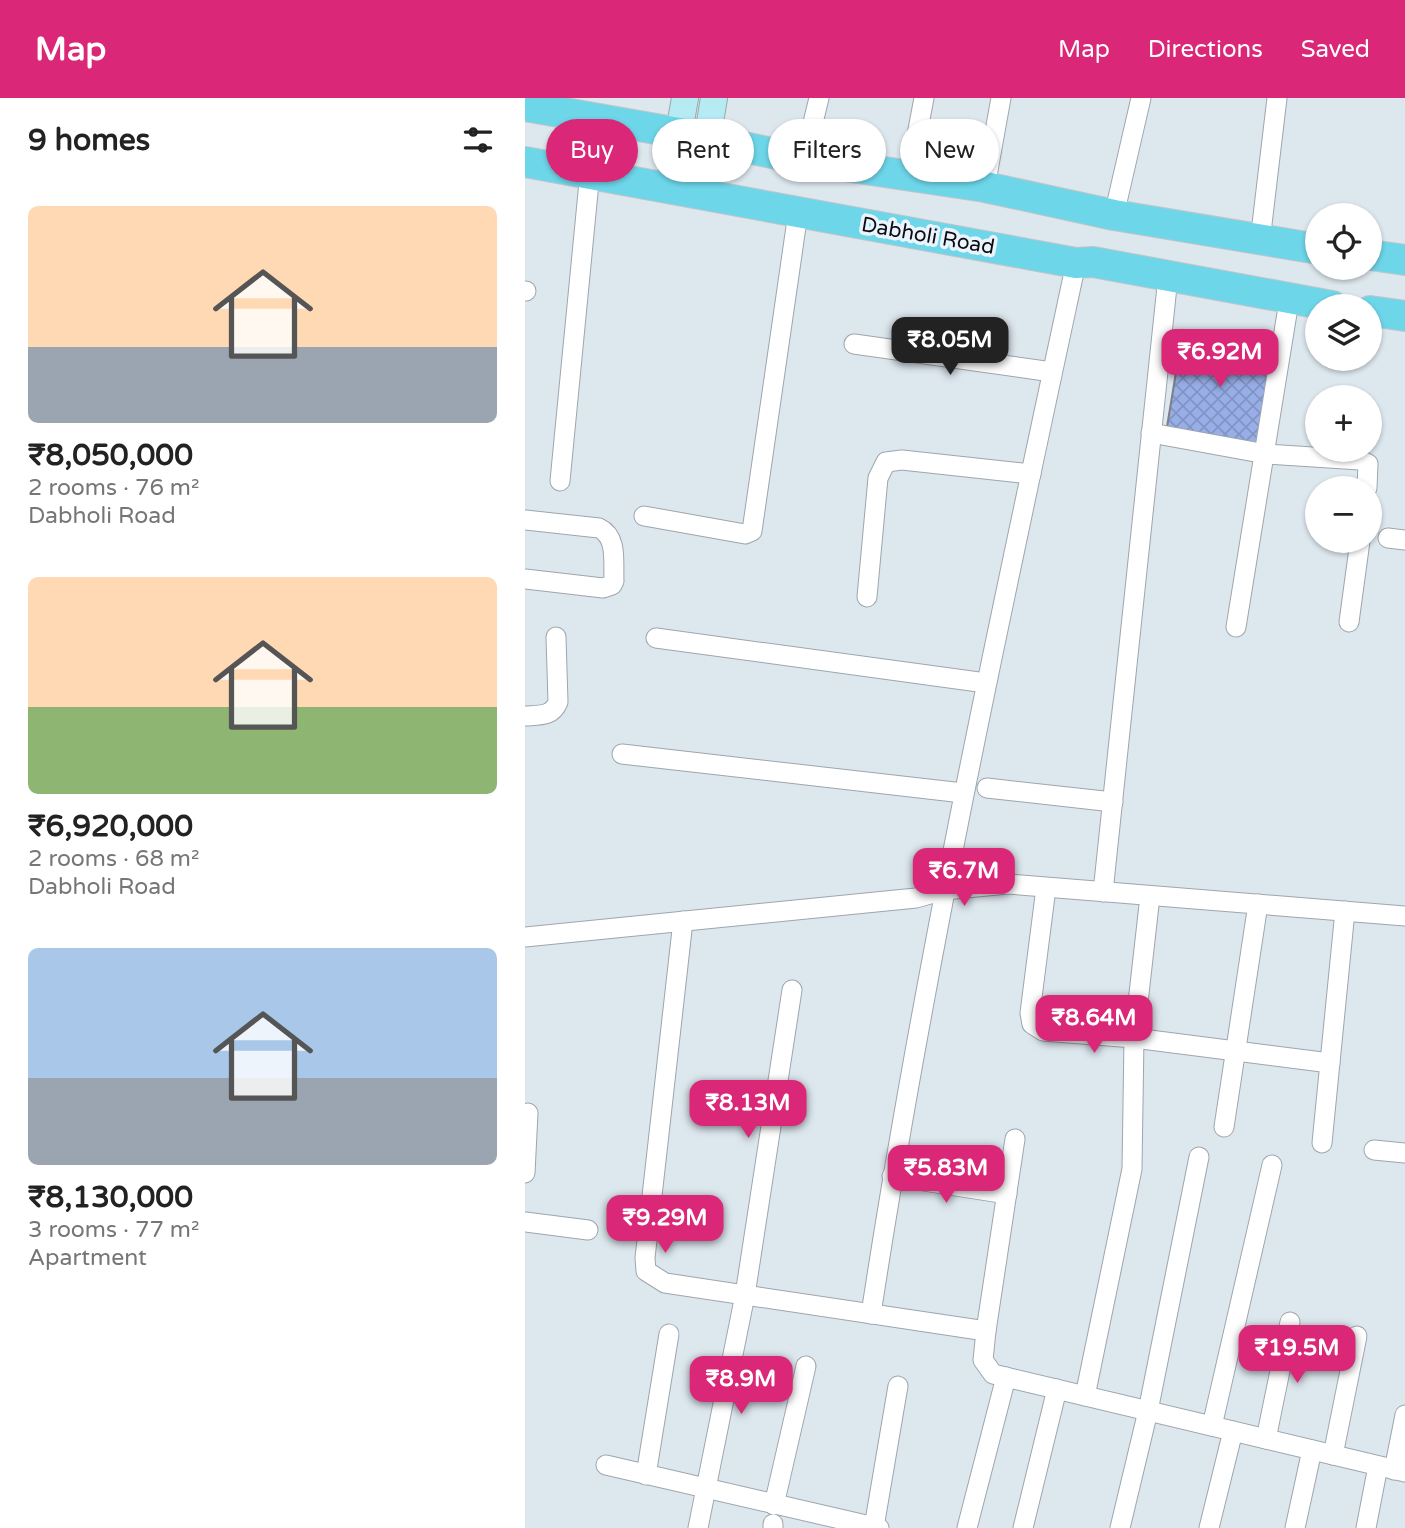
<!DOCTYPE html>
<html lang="en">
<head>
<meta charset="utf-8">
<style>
	body { margin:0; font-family:"Varela Round",sans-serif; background:#f6f6f6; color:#222; height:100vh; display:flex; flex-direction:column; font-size:26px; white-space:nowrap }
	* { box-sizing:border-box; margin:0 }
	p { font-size:23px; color:#767676 }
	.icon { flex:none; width:38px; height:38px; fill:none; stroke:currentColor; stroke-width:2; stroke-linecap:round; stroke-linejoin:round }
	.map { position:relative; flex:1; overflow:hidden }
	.details { display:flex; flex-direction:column; background:#fff; width:525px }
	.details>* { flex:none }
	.banner { position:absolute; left:21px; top:21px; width:665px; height:63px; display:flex; gap:14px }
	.controls { position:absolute; left:780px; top:105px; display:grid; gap:14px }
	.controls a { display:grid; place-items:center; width:77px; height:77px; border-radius:50%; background:#fff; box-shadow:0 2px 5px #0004; font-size:35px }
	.price { position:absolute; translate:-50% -60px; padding:0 16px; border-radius:14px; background:#db2777; color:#fff; font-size:23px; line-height:46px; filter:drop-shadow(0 2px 4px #0008) }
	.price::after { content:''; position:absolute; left:50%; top:42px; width:21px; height:16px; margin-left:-10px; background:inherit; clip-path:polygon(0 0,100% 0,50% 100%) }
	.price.on { background:#222; color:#fff }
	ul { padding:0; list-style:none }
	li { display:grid; align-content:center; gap:14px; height:371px; padding:0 28px }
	li span { display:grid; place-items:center; height:217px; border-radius:10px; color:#555 }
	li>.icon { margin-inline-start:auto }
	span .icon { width:126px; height:126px; fill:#fffc; stroke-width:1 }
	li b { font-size:30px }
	h2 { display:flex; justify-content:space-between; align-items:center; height:84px; padding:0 28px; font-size:30px }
	.tag { padding:0 24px; border-radius:32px; background:#fff; box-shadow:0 2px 5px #0004; font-size:24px; line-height:63px }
	.tag.on { background:#db2777; color:#fff }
	header { display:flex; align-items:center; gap:42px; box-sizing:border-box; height:98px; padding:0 35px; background:#db2777; color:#fff }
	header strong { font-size:33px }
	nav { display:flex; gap:38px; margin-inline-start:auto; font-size:24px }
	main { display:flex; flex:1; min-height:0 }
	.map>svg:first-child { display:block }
</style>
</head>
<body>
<header>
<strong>Map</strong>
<nav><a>Map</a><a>Directions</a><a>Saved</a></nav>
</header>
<main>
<section class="details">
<h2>9 homes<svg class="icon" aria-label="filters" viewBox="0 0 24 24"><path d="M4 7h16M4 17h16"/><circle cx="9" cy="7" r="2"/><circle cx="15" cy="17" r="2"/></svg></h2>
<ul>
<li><span style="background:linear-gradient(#ffd9b3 65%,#9aa5b1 0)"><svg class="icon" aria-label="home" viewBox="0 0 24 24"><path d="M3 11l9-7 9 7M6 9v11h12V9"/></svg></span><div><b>₹8,050,000</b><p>2 rooms · 76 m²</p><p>Dabholi Road</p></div></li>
<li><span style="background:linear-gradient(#ffd9b3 60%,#8fb573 0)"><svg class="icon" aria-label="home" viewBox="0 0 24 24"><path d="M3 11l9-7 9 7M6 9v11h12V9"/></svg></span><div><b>₹6,920,000</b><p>2 rooms · 68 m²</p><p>Dabholi Road</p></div></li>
<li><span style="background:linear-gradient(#a9c7e8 60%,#9aa5b1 0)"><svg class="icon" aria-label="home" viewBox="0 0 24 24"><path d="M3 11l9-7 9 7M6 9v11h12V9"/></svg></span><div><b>₹8,130,000</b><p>3 rooms · 77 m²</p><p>Apartment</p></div></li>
</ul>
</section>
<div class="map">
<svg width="880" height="1430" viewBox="0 0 880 1430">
	<defs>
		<pattern id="building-cross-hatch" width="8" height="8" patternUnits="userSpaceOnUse" patternTransform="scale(1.75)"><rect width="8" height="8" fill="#98aee7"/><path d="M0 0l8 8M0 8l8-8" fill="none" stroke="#8294c5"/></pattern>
	</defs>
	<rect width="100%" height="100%" fill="#dde7ee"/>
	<!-- building -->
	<polygon fill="url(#building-cross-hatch)" stroke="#7c7f88" stroke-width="2" points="658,232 748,246 732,349 641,335"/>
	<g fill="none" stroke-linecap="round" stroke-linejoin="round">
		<defs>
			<g id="street">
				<polyline points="279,62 294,0"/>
				<polyline points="384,79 399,0"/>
				<polyline points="460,89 476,0"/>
				<polyline points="589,117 616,0"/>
				<polyline points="735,143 752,0"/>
				<polyline points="0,193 1,193"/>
				<polyline points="329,246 527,274"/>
				<polyline points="626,335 741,356 835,362 843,366 842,390"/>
				<polyline points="35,383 65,74"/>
				<polyline points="119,418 220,436 227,433 273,115"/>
				<path d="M 0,422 L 74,430 C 93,439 88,464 89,483 L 87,487 L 78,490 L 0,481"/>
				<polyline points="863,440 880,442"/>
				<polyline points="342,499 353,380 361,364 377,362 506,376"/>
				<polyline points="824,524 835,443"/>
				<polyline points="711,529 764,203"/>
				<polyline points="131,540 461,585"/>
				<path d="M 0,618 C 14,617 27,619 33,604 L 31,539"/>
				<polyline points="97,656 438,695"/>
				<polyline points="462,690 588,704"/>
				<polyline points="521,790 505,915 507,926 518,933 609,940 805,965"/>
				<polyline points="578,794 643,179"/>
				<polyline points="158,823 120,1160 121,1173 140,1185 461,1233"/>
				<polyline points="0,839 391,800 419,792 483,786 880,818"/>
				<polyline points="699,1029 733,806"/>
				<polyline points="490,1041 461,1233 458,1262 468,1276 880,1374"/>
				<polyline points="797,1045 820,813"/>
				<polyline points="849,1052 880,1055"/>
				<polyline points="0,1075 3,1015"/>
				<polyline points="367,1078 482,1096"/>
				<polyline points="0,1124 63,1132"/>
				<path d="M 346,1216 C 400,863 476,514 551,165"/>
				<polyline points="560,1298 607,1071 609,940 625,798"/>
				<polyline points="687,1328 747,1067"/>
				<polyline points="741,1341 765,1224"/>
				<polyline points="808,1357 832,1238"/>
				<polyline points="81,1367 354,1430"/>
				<polyline points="869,1372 880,1317"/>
				<polyline points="121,1377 144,1236"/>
				<polyline points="249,1407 281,1268"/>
				<polyline points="349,1429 373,1288"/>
				<polyline points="173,1430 220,1197 267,892"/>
				<polyline points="248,1430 248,1426"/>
				<polyline points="442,1430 481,1279"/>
				<polyline points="498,1430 532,1291"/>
				<polyline points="595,1430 623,1313 674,1059"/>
				<polyline points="684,1430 708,1333"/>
				<polyline points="770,1430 787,1352"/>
				<polyline points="841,1430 853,1368"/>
			</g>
			<g id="secondary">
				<polyline points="144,91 160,0"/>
				<polyline points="173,96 189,0"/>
			</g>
			<g id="primary">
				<polyline points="0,8 154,35 279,62 460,89 589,117 793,151"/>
				<polyline points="0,64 551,165 568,164 807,208"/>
				<polyline points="845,157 880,162"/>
				<polyline points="845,213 880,218"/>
			</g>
		</defs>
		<!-- street casing -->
		<use href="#street" stroke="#9da6ad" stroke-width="21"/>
		<!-- secondary casing -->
		<use href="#secondary" stroke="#9da6ad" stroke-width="28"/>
		<!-- primary casing -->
		<use href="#primary" stroke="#c4c5c6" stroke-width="32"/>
		<!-- street -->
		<use href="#street" stroke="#fff" stroke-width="19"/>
		<!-- secondary -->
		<use href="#secondary" stroke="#b6ebf4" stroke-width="26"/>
		<!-- primary -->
		<use href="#primary" stroke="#6dd6e9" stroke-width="30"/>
	</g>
	<g text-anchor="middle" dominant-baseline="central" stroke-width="7" stroke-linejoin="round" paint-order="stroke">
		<!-- street labels -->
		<g font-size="21" fill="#0b0e11" stroke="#ebf4fc">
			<text transform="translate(403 138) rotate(10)">Dabholi Road</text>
		</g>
	</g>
</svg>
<div class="controls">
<a><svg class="icon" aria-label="locate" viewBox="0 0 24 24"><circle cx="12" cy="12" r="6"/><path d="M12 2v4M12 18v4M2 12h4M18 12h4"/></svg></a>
<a><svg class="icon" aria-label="layers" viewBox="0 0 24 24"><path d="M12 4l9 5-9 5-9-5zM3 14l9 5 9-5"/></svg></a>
<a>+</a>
<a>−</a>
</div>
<b class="price on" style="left:425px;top:279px">₹8.05M</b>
<b class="price" style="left:695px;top:291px">₹6.92M</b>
<b class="price" style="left:439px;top:810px">₹6.7M</b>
<b class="price" style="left:569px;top:957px">₹8.64M</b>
<b class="price" style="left:223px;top:1042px">₹8.13M</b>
<b class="price" style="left:421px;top:1107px">₹5.83M</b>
<b class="price" style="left:140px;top:1157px">₹9.29M</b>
<b class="price" style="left:772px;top:1287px">₹19.5M</b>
<b class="price" style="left:216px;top:1318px">₹8.9M</b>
<div class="banner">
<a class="tag on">Buy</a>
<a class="tag">Rent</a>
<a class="tag">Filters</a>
<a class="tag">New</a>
</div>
</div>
</main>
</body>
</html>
